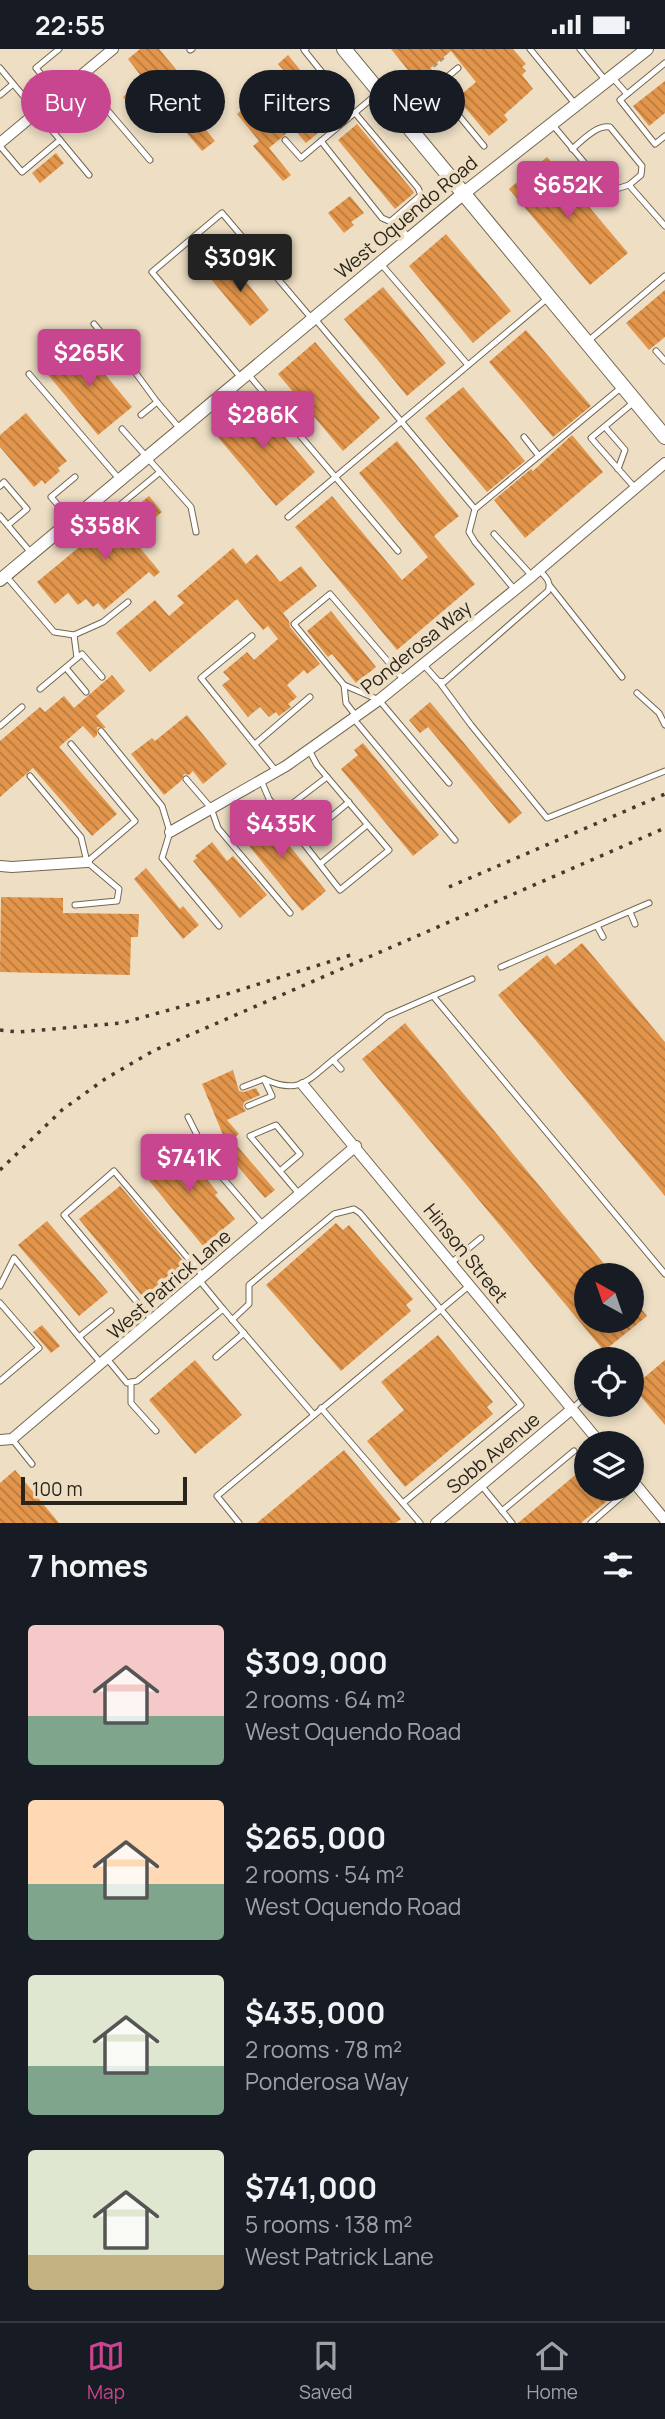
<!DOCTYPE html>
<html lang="en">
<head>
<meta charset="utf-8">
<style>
	body { margin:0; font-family:Manrope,sans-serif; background:#242831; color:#f1f3f6; height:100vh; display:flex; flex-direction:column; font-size:26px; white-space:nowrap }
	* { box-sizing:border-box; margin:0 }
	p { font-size:23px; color:#9ea1a6 }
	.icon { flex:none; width:38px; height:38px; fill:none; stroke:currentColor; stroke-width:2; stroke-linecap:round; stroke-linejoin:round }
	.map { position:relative; height:1474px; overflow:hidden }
	.side { display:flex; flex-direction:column; background:#171b24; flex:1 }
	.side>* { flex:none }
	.top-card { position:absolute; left:21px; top:21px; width:623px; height:63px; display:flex; gap:14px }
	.needle { width:46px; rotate:320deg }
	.tools { position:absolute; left:574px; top:1214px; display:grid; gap:14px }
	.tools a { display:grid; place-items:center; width:70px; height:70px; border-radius:50%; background:#171b24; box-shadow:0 4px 10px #0003; font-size:35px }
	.scale { position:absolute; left:21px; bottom:18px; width:166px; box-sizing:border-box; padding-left:7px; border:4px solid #2a251b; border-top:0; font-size:19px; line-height:24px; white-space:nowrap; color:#2a251b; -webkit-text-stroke:5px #eddec4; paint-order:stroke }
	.price { position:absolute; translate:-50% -60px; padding:0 16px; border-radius:7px; background:#c8468f; color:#fff; font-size:23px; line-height:46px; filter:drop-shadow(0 2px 4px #0008) }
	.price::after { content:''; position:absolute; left:50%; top:42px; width:21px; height:16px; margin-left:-10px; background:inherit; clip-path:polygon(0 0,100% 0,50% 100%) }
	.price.selected { background:#222; color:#fff }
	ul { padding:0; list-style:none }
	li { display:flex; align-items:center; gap:21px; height:175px; padding:0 28px }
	li span { display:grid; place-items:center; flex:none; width:196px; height:140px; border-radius:7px; color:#555 }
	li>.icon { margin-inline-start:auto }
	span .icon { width:84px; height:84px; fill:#fffc; stroke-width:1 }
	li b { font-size:30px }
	h2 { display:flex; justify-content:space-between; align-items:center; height:84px; padding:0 28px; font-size:30px }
	.pill { padding:0 24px; border-radius:32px; background:#171b24; box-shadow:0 4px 10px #0003; font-size:24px; line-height:63px }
	.pill.selected { background:#c8468f; color:#fff }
	.status { display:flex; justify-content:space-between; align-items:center; height:49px; padding:0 35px; background:#171b24; direction:ltr }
	.status svg { height:19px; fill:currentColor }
	.tabs { display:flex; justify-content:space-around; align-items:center; height:98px; border-top:2px solid #363941; background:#171b24; font-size:19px; color:#9ea1a6 }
	.tabs a { display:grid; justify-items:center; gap:4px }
	.tabs .selected { color:#c8468f }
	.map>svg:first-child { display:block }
</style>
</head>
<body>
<div class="status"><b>22:55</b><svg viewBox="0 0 49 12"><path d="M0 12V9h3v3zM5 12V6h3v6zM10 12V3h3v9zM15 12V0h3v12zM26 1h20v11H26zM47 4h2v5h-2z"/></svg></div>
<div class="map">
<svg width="665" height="1474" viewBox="0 0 665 1474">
	<defs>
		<pattern id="building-back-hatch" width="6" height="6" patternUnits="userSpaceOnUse" patternTransform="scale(1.75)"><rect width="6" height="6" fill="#e3964b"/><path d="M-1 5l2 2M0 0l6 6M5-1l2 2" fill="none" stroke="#b87a3e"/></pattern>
	</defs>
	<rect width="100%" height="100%" fill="#eddec4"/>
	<!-- building -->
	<g fill="url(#building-back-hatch)">
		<polygon points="140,0 159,0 201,50 189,60 215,92 202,102 173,68 154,84 123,48 144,31 128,10"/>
		<polygon points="391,0 513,0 526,15 522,18 526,22 522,26 533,40 504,66 508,71 489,87 457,49 476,33 451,2 416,31"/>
		<polygon points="288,6 319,44 323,41 342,64 306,94 293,79 269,99 291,126 283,132 253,97 259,92 237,65 286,24 278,15"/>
		<polygon points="665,32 665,64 649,77 633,57"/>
		<polygon points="357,75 413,142 414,144 395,160 338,91"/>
		<polygon points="56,104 64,114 40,134 32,124"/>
		<polygon points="547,108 628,204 590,236 509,140"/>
		<polygon points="350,147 364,164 351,173 354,176 344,184 328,164"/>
		<polygon points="446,185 511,262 473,294 409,217"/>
		<polygon points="231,214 269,261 250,277 211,230"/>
		<polygon points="383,238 446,314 407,347 344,270"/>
		<polygon points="665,241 665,288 649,301 626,274"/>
		<polygon points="526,281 591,357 553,388 489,313"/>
		<polygon points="315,293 380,369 343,402 278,325"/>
		<polygon points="79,294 132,358 98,386 45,322"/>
		<polygon points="463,338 525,412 487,443 425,369"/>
		<polygon points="250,347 315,423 276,457 211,380"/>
		<polygon points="26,364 67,412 58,419 60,422 45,435 42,431 34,438 0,398 0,386"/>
		<polygon points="572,386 603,423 525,489 494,451 531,420 533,422"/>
		<polygon points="397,392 459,467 434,487 475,535 397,601 295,478 332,447 402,531 428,508 359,424"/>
		<polygon points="149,447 162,463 131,488 160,523 154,528 149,523 104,561 98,554 93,558 86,550 78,556 68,544 55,555 37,533 113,470 116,474"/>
		<polygon points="233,499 246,515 257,505 280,533 301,517 317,537 283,564 289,572 290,578 320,615 307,625 304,621 287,636 297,648 288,655 291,658 279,667 276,663 269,668 260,658 248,668 222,636 230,630 223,623 247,603 254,611 278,590 268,577 263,581 237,550 150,623 116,584 155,551 169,567 184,554 177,547"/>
		<polygon points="331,562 376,618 356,634 332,605 328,608 307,582"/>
		<polygon points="112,626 125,642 96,667 106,679 97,678 97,686 94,689 83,677 59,698 117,765 92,787 33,719 0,748 0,692 40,658 45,663 64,647 74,659"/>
		<polygon points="430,653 522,764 509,775 428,678 420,684 409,671"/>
		<polygon points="187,666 227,715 203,735 193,722 189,726 184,725 181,732 164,746 131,705 152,689 155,692"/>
		<polygon points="363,694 439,786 413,807 341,720 358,706 354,701"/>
		<polygon points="263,761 282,783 280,785 326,842 302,862 237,782"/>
		<polygon points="212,793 227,812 233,807 267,846 240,869 193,812 197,809 195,807"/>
		<polygon points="146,819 180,860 183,857 199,876 183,890 134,830"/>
		<polygon points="1,848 63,849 63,864 139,865 138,888 131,888 130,926 0,923"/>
		<polygon points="582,894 665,993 665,1147 498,946 547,906 555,916"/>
		<polygon points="405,974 614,1227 586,1227 586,1272 632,1272 632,1248 647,1267 604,1302 362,1010"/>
		<polygon points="233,1021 239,1042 244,1043 256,1039 260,1046 244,1053 243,1058 246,1062 227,1071 239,1085 232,1091 275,1141 265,1149 216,1092 223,1086 202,1035"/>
		<polygon points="177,1094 218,1144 215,1146 235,1170 203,1197 142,1123"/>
		<polygon points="120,1137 185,1214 143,1248 79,1170"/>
		<polygon points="47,1172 108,1243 79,1267 18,1196"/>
		<polygon points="336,1174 343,1181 349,1176 413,1250 406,1256 411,1262 341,1322 266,1236"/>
		<polygon points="42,1276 60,1297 51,1304 33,1283"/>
		<polygon points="438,1286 493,1353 487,1358 493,1365 405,1438 367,1392 404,1361 381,1333"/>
		<polygon points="195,1311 242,1366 195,1405 149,1351"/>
		<polygon points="665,1311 665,1376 633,1338"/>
		<polygon points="344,1401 401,1470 396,1474 257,1474"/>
		<polygon points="586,1417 586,1440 610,1440 614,1446 581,1474 518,1474"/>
		<polygon points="15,1421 59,1474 0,1474 0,1434"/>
	</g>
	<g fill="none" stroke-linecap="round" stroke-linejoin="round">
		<defs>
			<g id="service">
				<polyline points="306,0 304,1 325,27"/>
				<polyline points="530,0 576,56"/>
				<polyline points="580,0 606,32"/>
				<polyline points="190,1 192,0"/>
				<polyline points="665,14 620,51 655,95 665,87"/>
				<polyline points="0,19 60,91 22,123 0,97"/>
				<polyline points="79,28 150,111"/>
				<polyline points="612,28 627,45"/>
				<polyline points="57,45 36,19 59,0"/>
				<polyline points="0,46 13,35"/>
				<polyline points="444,62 428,44 458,19"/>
				<polyline points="355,64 418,139 421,146 390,173"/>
				<polyline points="552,75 603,136 613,141 629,136 665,177"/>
				<polyline points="414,85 450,56 484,97"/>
				<polyline points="60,91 89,126"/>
				<polyline points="285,91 301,109 377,45"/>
				<polyline points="321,92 382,169 398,176 410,190"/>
				<path d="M 572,100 C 583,91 596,76 610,78 L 642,117 L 641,126 L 629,136"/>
				<polyline points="381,215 468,316"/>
				<polyline points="315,270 475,460 469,483 475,493 515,541"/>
				<polyline points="94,275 135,323 157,353"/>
				<polyline points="587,293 665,227"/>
				<polyline points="656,302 665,312"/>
				<polyline points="29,325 120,431"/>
				<polyline points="248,325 398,502"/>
				<polyline points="242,330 152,223 222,164 312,270"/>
				<polyline points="634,353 591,389 635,439"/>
				<polyline points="141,366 157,353 181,381"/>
				<polyline points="605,378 625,401 618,420"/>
				<polyline points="524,388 539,407"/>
				<polyline points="160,423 191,458 196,483"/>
				<polyline points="0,437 4,433 27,460 8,476"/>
				<polyline points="90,457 102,471 160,423 122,380"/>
				<polyline points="475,460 623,337"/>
				<polyline points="0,467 32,505"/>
				<polyline points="288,468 549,248"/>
				<polyline points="72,472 51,448 75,428"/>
				<polyline points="494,485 532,527"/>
				<polyline points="6,527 54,583 74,586 103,573 128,553"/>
				<polyline points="550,537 622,628"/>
				<polyline points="252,587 201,629 276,722"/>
				<polyline points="77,609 82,605 102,628"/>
				<path d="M 423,615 L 438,632 L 444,633 L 548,542 C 552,533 545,527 539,521"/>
				<polyline points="66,619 86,643"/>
				<polyline points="440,634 471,676 547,769 665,722"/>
				<polyline points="344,636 379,651 449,734"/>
				<polyline points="40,640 77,609 74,586"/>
				<polyline points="637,644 659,664 665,676"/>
				<polyline points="356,667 346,654 344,636 294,575 330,545 403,630"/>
				<polyline points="353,669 455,791"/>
				<polyline points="0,677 22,658"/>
				<polyline points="101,682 162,757 170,783 162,809 219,877"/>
				<polyline points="71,695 135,772 87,813"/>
				<polyline points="255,695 310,648"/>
				<polyline points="30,727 81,788 87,813 119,840 117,852 75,856"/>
				<polyline points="186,730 211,759 218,779 290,864"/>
				<polyline points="261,731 269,750 340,841 389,801 317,716 309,701"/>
				<polyline points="280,764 327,728"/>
				<polyline points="302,792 349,753"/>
				<polyline points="320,815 367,776"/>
				<polyline points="630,863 635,875"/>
				<polyline points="597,877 603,888"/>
				<polyline points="501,918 649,854"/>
				<polyline points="433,947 665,1225"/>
				<polyline points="333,1011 387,967 472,930"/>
				<path d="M 243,1038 L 264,1030 C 299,1046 307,1032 333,1011 L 341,1020"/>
				<polyline points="248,1057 272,1047 264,1030"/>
				<polyline points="188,1068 200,1092 203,1106 264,1177"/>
				<polyline points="280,1122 300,1105 276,1076 250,1087 300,1146"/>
				<polyline points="451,1214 481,1189"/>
				<polyline points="0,1237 14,1209 79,1288"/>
				<polyline points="0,1254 39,1299 0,1332"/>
				<polyline points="223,1260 314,1366"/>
				<polyline points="152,1271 64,1166 114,1122 204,1228"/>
				<polyline points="232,1271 249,1255 249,1236 334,1165 354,1160 360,1164 521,1356 403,1454"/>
				<polyline points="216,1308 244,1284"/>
				<polyline points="108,1311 127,1334 137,1332 223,1260 200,1232"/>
				<polyline points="100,1313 79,1288 111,1262"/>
				<polyline points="585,1314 586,1316"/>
				<polyline points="131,1333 131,1354 156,1382"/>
				<polyline points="321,1359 420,1474"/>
				<polyline points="572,1360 586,1347"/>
				<polyline points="12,1390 32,1415"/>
				<polyline points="481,1436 512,1474"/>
				<polyline points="502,1462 574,1402"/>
				<polyline points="239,1474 217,1447 470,1236"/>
				<polyline points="591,1474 630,1440"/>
			</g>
			<g id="minor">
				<polyline points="0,94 113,0"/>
				<polyline points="170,783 286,717 379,651 532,527 665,414"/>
				<polyline points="0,817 12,818 87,813"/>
				<polyline points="303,1036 601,1395"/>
				<polyline points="0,1391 12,1390 356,1097"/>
				<polyline points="632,1431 665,1471"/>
				<polyline points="436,1474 572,1360"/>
			</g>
			<polyline id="tertiary" points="0,531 464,144 647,0"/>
			<polyline id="secondary" points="344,0 665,388"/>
		</defs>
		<!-- service casing -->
		<use href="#service" stroke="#756851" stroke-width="7"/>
		<!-- minor casing -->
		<use href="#minor" stroke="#756851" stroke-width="12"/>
		<!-- tertiary casing -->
		<use href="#tertiary" stroke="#756851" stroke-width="14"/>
		<!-- secondary casing -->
		<use href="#secondary" stroke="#756851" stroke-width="16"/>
		<!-- path -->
		<polyline stroke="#9c917e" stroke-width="2" stroke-dasharray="5 3.5" stroke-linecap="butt" points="408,40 445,8"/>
		<!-- service -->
		<use href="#service" stroke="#fff" stroke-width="5"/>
		<!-- minor -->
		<use href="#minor" stroke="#fff" stroke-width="10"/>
		<!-- tertiary -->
		<use href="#tertiary" stroke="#fff" stroke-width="12"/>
		<!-- secondary -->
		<use href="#secondary" stroke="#fff" stroke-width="14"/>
		<!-- rail -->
		<g stroke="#423b2f" stroke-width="3.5" stroke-dasharray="3.5 7" stroke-linecap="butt">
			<polyline points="449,838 665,745"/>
			<polyline points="0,981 18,983 122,974 227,945 354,905"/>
			<polyline points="0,1121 62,1061 105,1030 153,1002 665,779"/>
		</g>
	</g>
	<g text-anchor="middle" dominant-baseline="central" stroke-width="7" stroke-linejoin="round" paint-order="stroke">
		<!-- street labels -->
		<g font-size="19" fill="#2a251b" stroke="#eddec4">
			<text transform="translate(406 168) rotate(-40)">West Oquendo Road</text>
			<text transform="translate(416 598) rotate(-39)">Ponderosa Way</text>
			<text transform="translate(466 1204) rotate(51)">Hinson Street</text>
			<text transform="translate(169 1235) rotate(-41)">West Patrick Lane</text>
			<text transform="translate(493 1404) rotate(-40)">Sobb Avenue</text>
		</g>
	</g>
</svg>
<div class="tools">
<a><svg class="needle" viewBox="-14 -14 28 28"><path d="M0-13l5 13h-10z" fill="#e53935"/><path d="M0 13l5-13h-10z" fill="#9ea1a6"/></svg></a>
<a><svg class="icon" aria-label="locate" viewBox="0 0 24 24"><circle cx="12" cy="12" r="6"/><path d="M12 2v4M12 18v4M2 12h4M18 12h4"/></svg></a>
<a><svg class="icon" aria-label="layers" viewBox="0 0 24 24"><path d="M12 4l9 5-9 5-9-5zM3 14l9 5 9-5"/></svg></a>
</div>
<div class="scale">100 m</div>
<b class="price" style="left:568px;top:172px">$652K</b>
<b class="price selected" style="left:240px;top:245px">$309K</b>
<b class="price" style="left:89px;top:340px">$265K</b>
<b class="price" style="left:263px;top:402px">$286K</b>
<b class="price" style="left:105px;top:513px">$358K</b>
<b class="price" style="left:281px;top:811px">$435K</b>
<b class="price" style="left:189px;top:1145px">$741K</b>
<div class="top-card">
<a class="pill selected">Buy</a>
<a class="pill">Rent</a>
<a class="pill">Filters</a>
<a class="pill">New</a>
</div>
</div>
<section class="side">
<h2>7 homes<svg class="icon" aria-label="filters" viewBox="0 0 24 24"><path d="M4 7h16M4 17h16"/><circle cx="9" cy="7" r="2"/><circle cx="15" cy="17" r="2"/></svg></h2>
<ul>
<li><span style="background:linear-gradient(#f6c9c9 65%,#7fa58c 0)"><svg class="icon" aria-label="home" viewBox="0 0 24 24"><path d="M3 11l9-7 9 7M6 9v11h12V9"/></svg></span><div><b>$309,000</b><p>2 rooms · 64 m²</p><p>West Oquendo Road</p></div></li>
<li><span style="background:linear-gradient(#ffd9b3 60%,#7fa58c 0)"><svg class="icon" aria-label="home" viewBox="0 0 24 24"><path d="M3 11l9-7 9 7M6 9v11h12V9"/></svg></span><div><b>$265,000</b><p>2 rooms · 54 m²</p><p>West Oquendo Road</p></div></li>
<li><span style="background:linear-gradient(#dfe7d0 65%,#7fa58c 0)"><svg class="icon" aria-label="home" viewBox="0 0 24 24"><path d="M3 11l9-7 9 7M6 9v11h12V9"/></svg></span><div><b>$435,000</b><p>2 rooms · 78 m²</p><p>Ponderosa Way</p></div></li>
<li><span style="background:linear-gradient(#dfe7d0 75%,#c2b280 0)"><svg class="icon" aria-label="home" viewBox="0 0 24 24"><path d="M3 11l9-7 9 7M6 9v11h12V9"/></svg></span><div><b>$741,000</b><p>5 rooms · 138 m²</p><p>West Patrick Lane</p></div></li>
</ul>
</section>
<nav class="tabs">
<a class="selected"><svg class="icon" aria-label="map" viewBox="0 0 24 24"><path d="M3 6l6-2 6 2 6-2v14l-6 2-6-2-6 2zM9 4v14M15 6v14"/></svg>Map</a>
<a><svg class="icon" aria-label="saved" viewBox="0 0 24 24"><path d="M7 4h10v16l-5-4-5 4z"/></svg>Saved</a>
<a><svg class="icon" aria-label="home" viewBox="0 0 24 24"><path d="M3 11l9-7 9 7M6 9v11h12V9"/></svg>Home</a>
</nav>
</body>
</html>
